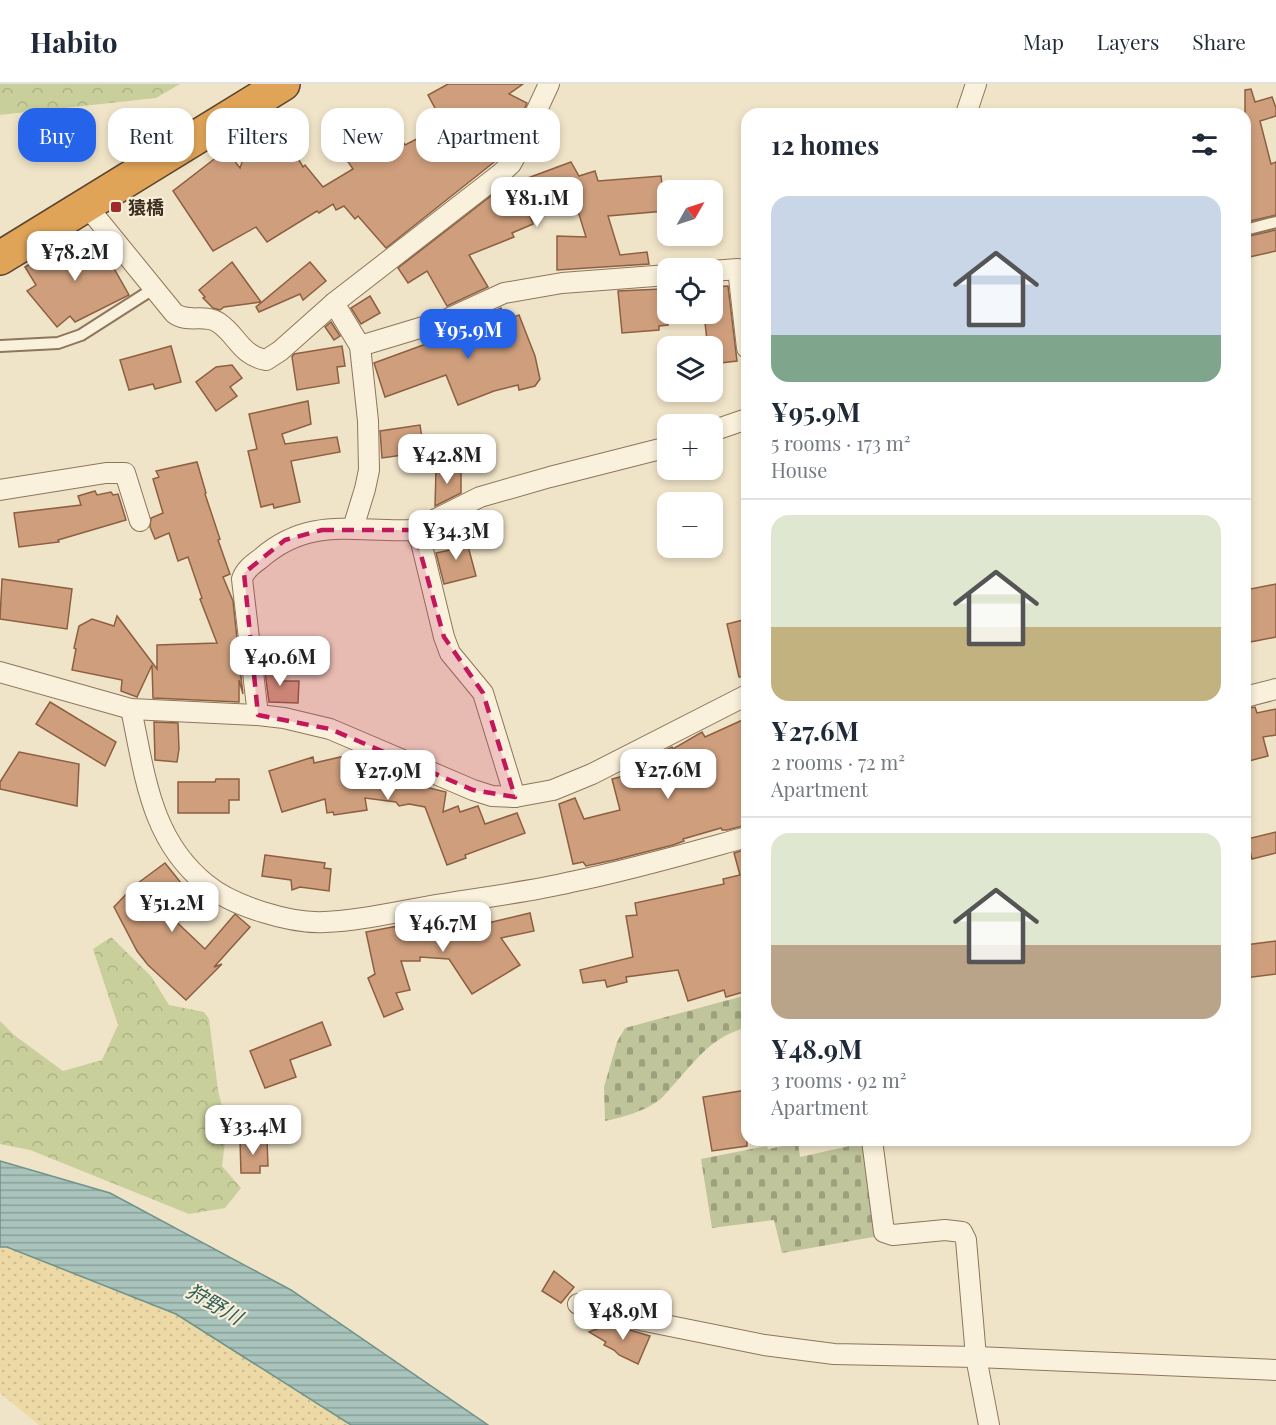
<!DOCTYPE html>
<html lang="en">
<head>
<meta charset="utf-8">
<style>
	body { margin:0; font-family:"Playfair Display","Noto Sans JP",serif; background:#f6f6f7; color:#1f2937; height:100vh; display:flex; flex-direction:column; font-size:22px; white-space:nowrap }
	* { box-sizing:border-box; margin:0 }
	p { font-size:20px; color:#747a83 }
	.icon { flex:none; width:33px; height:33px; fill:none; stroke:currentColor; stroke-width:2; stroke-linecap:round; stroke-linejoin:round }
	.map { position:relative; flex:1; overflow:hidden }
	.drawer { position:absolute; left:741px; top:24px; width:510px; height:1038px; display:flex; flex-direction:column; background:#fff; border-radius:18px; box-shadow:0 3px 9px #0003 }
	.drawer>* { flex:none }
	.hud { position:absolute; left:18px; top:24px; width:570px; height:54px; display:flex; gap:12px }
	.needle { width:39px; rotate:51deg }
	.buttons { position:absolute; left:657px; top:96px; display:grid; gap:12px }
	.buttons a { display:grid; place-items:center; width:66px; height:66px; border-radius:12px; background:#fff; box-shadow:0 3px 9px #0003; font-size:30px }
	.price { position:absolute; translate:-50% -51px; padding:0 14px; border-radius:12px; background:#fff; color:#222; font-size:20px; line-height:39px; filter:drop-shadow(0 2px 3px #0008) }
	.price::after { content:''; position:absolute; left:50%; top:36px; width:18px; height:14px; margin-left:-9px; background:inherit; clip-path:polygon(0 0,100% 0,50% 100%) }
	.price.current { background:#2563eb; color:#fff }
	ul { padding:0; list-style:none }
	li { display:grid; align-content:center; gap:12px; height:318px; padding:0 30px }
	li+li { border-top:2px solid #e0e1e3 }
	li span { display:grid; place-items:center; height:186px; border-radius:18px; color:#555 }
	li>.icon { margin-inline-start:auto }
	span .icon { width:108px; height:108px; fill:#fffc; stroke-width:1 }
	li b { font-size:26px }
	h2 { display:flex; justify-content:space-between; align-items:center; height:72px; padding:0 30px; font-size:26px }
	.chip { padding:0 21px; border-radius:18px; background:#fff; box-shadow:0 3px 9px #0003; font-size:21px; line-height:54px }
	.chip.current { background:#2563eb; color:#fff }
	header { display:flex; align-items:center; gap:36px; box-sizing:border-box; height:84px; padding:0 30px; background:#fff; border-bottom:2px solid #e0e1e3 }
	header strong { font-size:28px }
	nav { display:flex; gap:33px; margin-inline-start:auto; font-size:21px }
	.map>svg:first-child { display:block }
</style>
</head>
<body>
<header>
<strong>Habito</strong>
<nav><a>Map</a><a>Layers</a><a>Share</a></nav>
</header>
<div class="map">
<svg width="1276" height="1341" viewBox="0 0 1276 1341">
	<defs>
		<pattern id="forest-crowns" width="20" height="18" patternUnits="userSpaceOnUse" patternTransform="scale(1.5)"><rect width="20" height="18" fill="#c9cf9b"/><path d="M2 6a3 3 0 1 1 6 0M12 15a3 3 0 1 1 6 0" fill="none" stroke="#aeb285"/></pattern>
		<pattern id="sand-dots" width="8" height="8" patternUnits="userSpaceOnUse" patternTransform="scale(1.5)"><rect width="8" height="8" fill="#ecd9a5"/><path d="M2 2h.1M6 6h.1" fill="none" stroke="#cbbb8e" stroke-width="1.8" stroke-linecap="round"/></pattern>
		<pattern id="cemetery-stones" width="16" height="16" patternUnits="userSpaceOnUse" patternTransform="scale(1.5)"><rect width="16" height="16" fill="#bfc49a"/><path d="M2 7V4a2 2 0 0 1 4 0v3zM10 15v-3a2 2 0 0 1 4 0v3z" fill="#9ca07d"/></pattern>
		<pattern id="water-rules" width="6" height="5" patternUnits="userSpaceOnUse" patternTransform="scale(1.5)"><rect width="6" height="5" fill="#a9c4bc"/><path d="M0 2.5h6" fill="none" stroke="#8ba098"/></pattern>
	</defs>
	<rect width="100%" height="100%" fill="#f0e4c8"/>
	<!-- forest -->
	<g fill="url(#forest-crowns)">
		<polygon points="0,0 180,0 156,14 0,31"/>
		<polygon points="111,853 151,892 169,921 204,928 209,935 218,1006 227,1043 222,1082 241,1104 225,1124 189,1130 30,1066 0,1060 0,937 14,951 63,987 102,976 118,941 93,865"/>
	</g>
	<!-- sand -->
	<polygon fill="url(#sand-dots)" points="0,1163 6,1163 176,1230 351,1341 39,1341 0,1309"/>
	<!-- cemetery -->
	<g fill="url(#cemetery-stones)">
		<path d="M 747,911 L 747,943 C 713,953 700,971 677,997 C 671,1003 665,1012 658,1017 C 643,1028 623,1033 605,1037 L 604,1003 L 617,958 L 625,944 Z"/>
		<polygon points="798,1059 800,1073 863,1059 879,1152 782,1169 774,1136 712,1144 701,1075 767,1062 768,1065"/>
	</g>
	<!-- water -->
	<polygon fill="url(#water-rules)" stroke="#6f938a" stroke-width="1.5" points="0,1077 110,1109 291,1206 488,1341 351,1341 176,1230 7,1163 0,1163"/>
	<!-- building -->
	<g fill="#cf9f7d" stroke="#8d5f41" stroke-width="1.5">
		<polygon points="448,0 523,0 509,10 527,19 519,37 503,29 474,45 498,75 386,164 358,132 355,135 344,122 336,126 333,120 319,129 317,127 267,158 256,143 213,167 173,107 226,66 240,84 250,55 277,38 303,83 305,81 323,103 353,85 335,59 353,45 358,52 388,34 405,61 444,41 428,11"/>
		<polygon points="1251,5 1255,18 1272,13 1276,24 1276,32 1260,37 1271,80 1276,78 1276,131 1245,138 1245,6"/>
		<polygon points="571,78 579,92 595,87 598,97 661,92 665,127 608,132 620,171 647,168 649,180 557,186 557,152 586,153 570,101 524,117 533,140 512,149 514,153 469,171 488,203 447,222 427,187 408,199 398,184 514,94 517,98"/>
		<polygon points="1276,146 1276,167 1245,174 1245,153"/>
		<polygon points="95,151 129,211 75,238 70,232 57,243 27,207 36,201 25,183 55,165 58,171"/>
		<polygon points="232,178 261,218 224,223 220,226 213,224 203,214 205,213 199,206"/>
		<polygon points="310,178 326,197 303,216 300,210 259,228 256,223"/>
		<polygon points="728,202 737,277 712,280 712,262 709,262 708,255 707,256 704,230 712,230 712,203"/>
		<polygon points="661,205 661,209 668,208 668,241 659,242 659,246 622,249 618,207"/>
		<polygon points="370,212 380,229 361,240 351,224"/>
		<polygon points="501,224 505,231 508,230 510,235 519,231 535,272 540,295 535,302 519,306 518,301 494,307 458,321 446,291 385,313 374,279 456,249 455,246 459,243"/>
		<polygon points="331,238 340,252 334,256 325,243"/>
		<polygon points="171,262 181,298 155,305 153,300 129,306 120,276"/>
		<polygon points="342,262 345,282 337,283 339,299 297,306 292,273 294,270"/>
		<polygon points="232,281 242,294 230,303 237,312 216,327 196,298 216,283"/>
		<polygon points="308,317 311,340 282,350 285,360 337,353 340,368 291,377 300,418 274,424 273,420 261,423 248,367 257,365 249,330"/>
		<polygon points="420,341 424,368 382,374 380,347"/>
		<polygon points="197,378 206,409 205,410 220,455 218,456 230,490 223,493 233,517 240,583 239,585 240,585 243,610 239,596 239,618 153,614 152,581 137,613 121,607 122,596 72,586 76,565 74,564 79,542 92,535 114,542 117,532 157,585 157,561 217,559 200,515 202,514 188,473 178,477 169,449 155,455 150,443 151,434 163,429 153,395 159,393 156,387"/>
		<polygon points="436,386 461,386 461,409 435,422"/>
		<polygon points="95,407 97,411 111,408 113,411 118,410 126,436 58,456 59,458 19,463 14,429 81,421 78,412"/>
		<polygon points="465,451 476,492 444,500 436,469 450,466 448,455"/>
		<polygon points="2,495 72,505 67,545 0,535"/>
		<polygon points="1276,500 1276,553 1245,559 1245,506"/>
		<polygon points="747,535 747,592 739,593 727,540"/>
		<polygon points="265,571 281,597 299,597 298,619 269,618 263,572"/>
		<polygon points="50,618 116,658 105,682 36,640"/>
		<polygon points="1255,623 1257,629 1276,625 1276,651 1263,653 1268,672 1245,678 1245,625"/>
		<polygon points="747,634 747,741 727,746 722,746 721,744 683,755 684,757 673,761 614,776 586,782 583,778 573,780 559,720 575,714 584,735 620,726 612,695 627,691 625,686 672,663 673,665 702,648 705,653"/>
		<polygon points="154,638 178,639 179,665 177,678 155,676"/>
		<polygon points="19,668 79,680 77,722 0,705 0,698"/>
		<polygon points="349,671 381,680 399,687 398,693 425,700 425,703 446,708 443,728 458,722 460,728 478,722 485,740 517,729 525,749 465,771 466,774 447,781 425,723 409,720 399,722 396,718 365,714 367,726 334,731 333,728 327,729 325,715 282,728 269,687 313,673 314,679"/>
		<polygon points="216,695 239,695 239,716 229,716 229,729 178,729 178,698 215,698"/>
		<polygon points="1276,748 1276,769 1252,775 1247,755"/>
		<polygon points="747,765 747,811 742,812 747,829 747,907 726,913 724,906 688,917 678,886 626,893 627,898 607,903 605,896 583,899 580,886 633,873 626,832 637,831 635,819 724,800 723,795 740,791 734,769"/>
		<polygon points="265,771 325,779 324,784 331,785 329,807 300,803 292,806 291,796 262,792"/>
		<polygon points="165,779 189,809 166,828 205,865 235,830 250,843 214,883 222,880 186,916 148,881 137,867 114,823 134,802"/>
		<polygon points="530,829 534,847 501,854 520,881 472,910 449,875 420,873 420,877 401,877 410,906 396,909 403,925 384,933 368,894 375,890 366,848 398,842 398,845 439,838 472,831 475,842"/>
		<polygon points="1276,857 1276,890 1245,894 1245,861"/>
		<polygon points="322,938 331,961 290,976 296,993 265,1004 250,967"/>
		<polygon points="747,1006 747,1062 712,1067 703,1013"/>
		<polygon points="240,1056 267,1056 268,1082 260,1082 260,1089 241,1089"/>
		<polygon points="554,1187 574,1203 561,1219 542,1207"/>
		<polygon points="610,1240 650,1252 638,1280 619,1271 614,1266 604,1261 606,1258 589,1248"/>
	</g>
	<g fill="none" stroke-linecap="round" stroke-linejoin="round">
		<defs>
			<g id="lane">
				<polyline points="1245,146 1276,138"/>
				<polyline points="0,262 58,259 81,251 153,205"/>
			</g>
			<g id="street">
				<polyline points="966,30 976,0"/>
				<path d="M 86,121 L 174,229 C 187,240 206,229 219,239 C 238,252 240,271 266,276 L 280,267 L 334,219 L 499,91 L 511,80 L 516,71 L 549,0"/>
				<polyline points="712,187 738,185 747,264"/>
				<polyline points="334,219 360,262 368,337 369,386 365,405 353,444"/>
				<polyline points="360,262 443,237 504,209 562,199 668,191"/>
				<polyline points="712,347 747,335"/>
				<polyline points="0,406 106,389 125,389 140,437"/>
				<polyline points="414,446 480,413 550,393 668,363"/>
				<polyline points="0,588 131,625 258,631 284,634 330,645 473,706 492,712 515,713 553,706 592,690 747,611"/>
				<polyline points="1245,613 1276,605"/>
				<path d="M 131,625 C 145,690 150,755 206,800 C 232,822 291,840 325,838 C 361,837 405,826 442,820 C 485,813 529,808 571,798 C 631,786 689,769 747,753"/>
				<path d="M 258,631 L 242,495 C 245,486 252,481 260,475 C 310,431 355,449 414,446 L 421,458 L 444,553 L 450,569 L 483,609 L 515,713"/>
				<polyline points="872,1056 884,1148 893,1151 945,1146 962,1148 966,1156 976,1273 989,1341"/>
				<polyline points="578,1220 645,1237 764,1261 834,1270 976,1273 1276,1286"/>
			</g>
			<polyline id="highway" points="0,174 283,0"/>
		</defs>
		<!-- lane casing -->
		<use href="#lane" stroke="#8d765c" stroke-width="14"/>
		<!-- street casing -->
		<use href="#street" stroke="#8d765c" stroke-width="22"/>
		<!-- highway casing -->
		<use href="#highway" stroke="#5b4430" stroke-width="36"/>
		<!-- lane -->
		<use href="#lane" stroke="#faf1dc" stroke-width="10"/>
		<!-- street -->
		<use href="#street" stroke="#faf1dc" stroke-width="20"/>
		<!-- highway -->
		<use href="#highway" stroke="#e0a458" stroke-width="33"/>
	</g>
	<!-- marked area -->
	<path fill="#c2185b" fill-opacity="0.2" stroke="#c2185b" stroke-width="4.5" stroke-dasharray="12 8" stroke-linejoin="round" d="M 322,446 L 414,446 L 444,553 L 483,609 L 515,713 L 473,706 L 330,645 L 258,631 L 244,489 L 285,456 Z"/>
	<!-- markers -->
	<rect fill="#9e2a2b" stroke="#f7eed8" stroke-width="2" x="110" y="117" width="12" height="12" rx="3"/>
	<g text-anchor="middle" dominant-baseline="central" stroke-width="4.5" stroke-linejoin="round" paint-order="stroke">
		<!-- poi labels -->
		<g font-size="18" font-weight="bold" fill="#3d2e20" stroke="#f7eed8" text-anchor="start">
			<text x="128" y="123">猿橋</text>
		</g>
		<!-- water labels -->
		<g font-size="20" font-style="italic" fill="#2f5d5a" stroke="#f7eed8">
			<text transform="translate(215 1219) rotate(30)">狩野川</text>
		</g>
	</g>
</svg>
<div class="buttons">
<a><svg class="needle" viewBox="-14 -14 28 28"><path d="M0-13l5 13h-10z" fill="#e53935"/><path d="M0 13l5-13h-10z" fill="#747a83"/></svg></a>
<a><svg class="icon" aria-label="locate" viewBox="0 0 24 24"><circle cx="12" cy="12" r="6"/><path d="M12 2v4M12 18v4M2 12h4M18 12h4"/></svg></a>
<a><svg class="icon" aria-label="layers" viewBox="0 0 24 24"><path d="M12 4l9 5-9 5-9-5zM3 14l9 5 9-5"/></svg></a>
<a>+</a>
<a>−</a>
</div>
<b class="price" style="left:537px;top:144px">¥81.1M</b>
<b class="price" style="left:75px;top:198px">¥78.2M</b>
<b class="price current" style="left:468px;top:276px">¥95.9M</b>
<b class="price" style="left:447px;top:401px">¥42.8M</b>
<b class="price" style="left:456px;top:477px">¥34.3M</b>
<b class="price" style="left:280px;top:603px">¥40.6M</b>
<b class="price" style="left:668px;top:716px">¥27.6M</b>
<b class="price" style="left:388px;top:717px">¥27.9M</b>
<b class="price" style="left:172px;top:849px">¥51.2M</b>
<b class="price" style="left:443px;top:869px">¥46.7M</b>
<b class="price" style="left:253px;top:1072px">¥33.4M</b>
<b class="price" style="left:623px;top:1257px">¥48.9M</b>
<div class="hud">
<a class="chip current">Buy</a>
<a class="chip">Rent</a>
<a class="chip">Filters</a>
<a class="chip">New</a>
<a class="chip">Apartment</a>
</div>
<section class="drawer">
<h2>12 homes<svg class="icon" aria-label="filters" viewBox="0 0 24 24"><path d="M4 7h16M4 17h16"/><circle cx="9" cy="7" r="2"/><circle cx="15" cy="17" r="2"/></svg></h2>
<ul>
<li><span style="background:linear-gradient(#c9d6e8 75%,#7fa58c 0)"><svg class="icon" aria-label="home" viewBox="0 0 24 24"><path d="M3 11l9-7 9 7M6 9v11h12V9"/></svg></span><div><b>¥95.9M</b><p>5 rooms · 173 m²</p><p>House</p></div></li>
<li><span style="background:linear-gradient(#dfe7d0 60%,#c2b280 0)"><svg class="icon" aria-label="home" viewBox="0 0 24 24"><path d="M3 11l9-7 9 7M6 9v11h12V9"/></svg></span><div><b>¥27.6M</b><p>2 rooms · 72 m²</p><p>Apartment</p></div></li>
<li><span style="background:linear-gradient(#dfe7d0 60%,#b9a48a 0)"><svg class="icon" aria-label="home" viewBox="0 0 24 24"><path d="M3 11l9-7 9 7M6 9v11h12V9"/></svg></span><div><b>¥48.9M</b><p>3 rooms · 92 m²</p><p>Apartment</p></div></li>
</ul>
</section>
</div>
</body>
</html>
